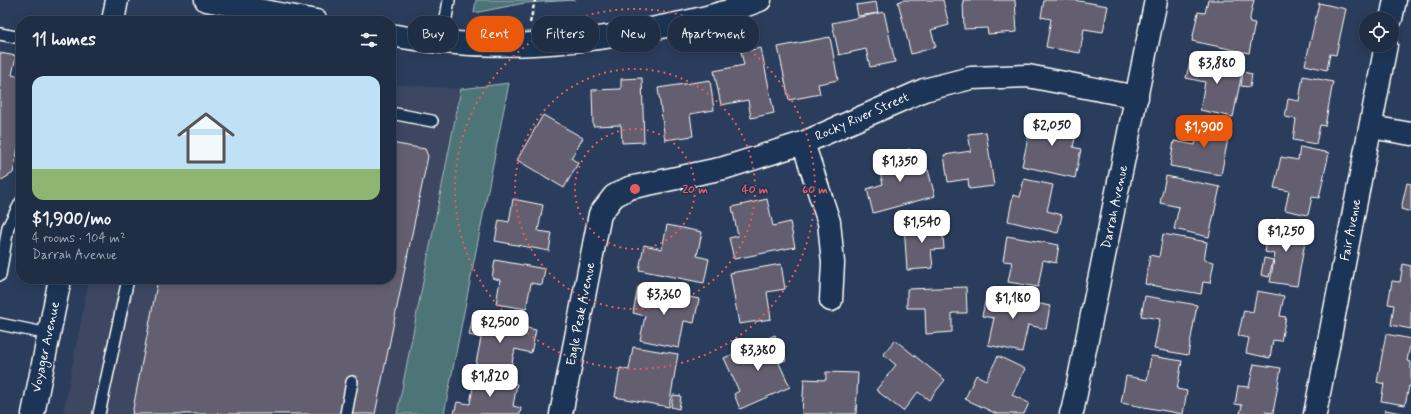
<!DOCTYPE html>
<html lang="en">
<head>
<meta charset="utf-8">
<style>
	body { margin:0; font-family:Mynerve,sans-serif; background:#28364c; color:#f1f3f6; height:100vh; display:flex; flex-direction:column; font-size:15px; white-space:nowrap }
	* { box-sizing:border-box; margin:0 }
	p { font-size:13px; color:#a2a8b3 }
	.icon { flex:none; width:22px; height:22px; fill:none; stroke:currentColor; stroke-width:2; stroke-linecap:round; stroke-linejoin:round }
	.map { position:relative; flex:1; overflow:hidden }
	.panel { position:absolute; left:16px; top:16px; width:380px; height:268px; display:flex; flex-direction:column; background:#202e45; border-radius:16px; box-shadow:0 2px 10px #0003,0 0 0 1px #3d4a5e }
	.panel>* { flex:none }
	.guide { position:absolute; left:408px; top:16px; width:380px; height:36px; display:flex; gap:8px }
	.tools { position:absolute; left:1359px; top:12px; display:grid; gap:8px }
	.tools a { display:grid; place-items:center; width:40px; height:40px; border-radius:50%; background:#202e45; box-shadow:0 2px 10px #0003,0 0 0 1px #3d4a5e; font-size:20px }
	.price { position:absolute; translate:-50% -34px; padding:0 9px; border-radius:8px; background:#fff; color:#222; font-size:13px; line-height:26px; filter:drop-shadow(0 1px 2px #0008) }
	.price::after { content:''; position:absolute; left:50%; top:24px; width:12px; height:9px; margin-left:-6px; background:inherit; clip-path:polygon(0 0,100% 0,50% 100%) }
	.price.current { background:#ea580c; color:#fff }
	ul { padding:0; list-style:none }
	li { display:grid; align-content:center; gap:8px; height:212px; padding:0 16px }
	li span { display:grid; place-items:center; height:124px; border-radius:12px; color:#555 }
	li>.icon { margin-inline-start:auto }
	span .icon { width:72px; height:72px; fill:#fffc; stroke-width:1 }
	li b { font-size:17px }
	h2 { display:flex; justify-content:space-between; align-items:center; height:48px; padding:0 16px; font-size:17px }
	.chip { padding:0 14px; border-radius:16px; background:#202e45; box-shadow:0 2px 10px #0003,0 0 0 1px #3d4a5e; font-size:14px; line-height:36px }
	.chip.current { background:#ea580c; color:#fff }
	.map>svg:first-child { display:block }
</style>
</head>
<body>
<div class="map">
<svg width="1411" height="414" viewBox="0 0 1411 414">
	<rect width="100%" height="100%" fill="#2b3d5c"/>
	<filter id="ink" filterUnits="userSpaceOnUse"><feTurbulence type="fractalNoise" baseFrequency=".025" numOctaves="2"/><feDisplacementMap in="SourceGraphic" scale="8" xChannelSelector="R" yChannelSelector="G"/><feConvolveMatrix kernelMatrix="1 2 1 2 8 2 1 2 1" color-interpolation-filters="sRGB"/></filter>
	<g filter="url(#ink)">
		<!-- built -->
		<polygon fill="#3c4762" points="391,84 461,89 397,414 63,414 89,279 391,279"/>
		<!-- green -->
		<g fill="#4e7478" stroke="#a6babc">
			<polygon points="476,0 575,0 525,3 474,13"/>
			<polygon points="509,83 444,414 397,414 461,89"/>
		</g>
		<!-- building -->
		<g fill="#635f6f" stroke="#fff">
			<polygon points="904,0 943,0 949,25 931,30 936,47 911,54 898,2"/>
			<polygon points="963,0 1015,0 1017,32 988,34 987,28 964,29"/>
			<polygon points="1044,0 1073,0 1108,6 1103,32 1084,29 1080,53 1046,47 1051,19 1041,17"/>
			<polygon points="1208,0 1254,0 1249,22 1255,23 1249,53 1192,41 1198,12 1205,13"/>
			<polygon points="876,2 878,13 858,16 856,5"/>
			<polygon points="1319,3 1346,9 1336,55 1330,54 1327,70 1305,65"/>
			<polygon points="884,12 895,62 870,67 866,49 839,55 832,23"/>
			<polygon points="830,37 838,80 818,84 820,94 789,100 778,47"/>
			<polygon points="761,48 774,113 751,118 748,100 721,105 714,71 744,65 741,52"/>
			<polygon points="0,53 16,56 12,75 21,77 21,132 13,173 0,181"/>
			<polygon points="1191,57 1243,68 1233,117 1200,110 1205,82 1186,78"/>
			<polygon points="1243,72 1252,74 1250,87 1241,86"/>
			<polygon points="1303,76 1333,82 1325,126 1320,125 1316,144 1293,140 1296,119 1285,117 1288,99 1299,101"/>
			<polygon points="642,78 644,142 622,143 621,125 593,126 592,90 621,89 621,79"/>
			<polygon points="710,80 714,110 690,114 693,136 665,140 658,88"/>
			<polygon points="543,115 583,138 571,158 578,163 564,188 517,160"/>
			<polygon points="1033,115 1078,125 1073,147 1081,149 1075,178 1022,166"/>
			<polygon points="1200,118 1231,123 1221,175 1170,166 1174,141 1195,145"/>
			<polygon points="986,132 994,186 969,189 968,179 948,182 944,155 971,151 968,134"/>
			<polygon points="391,143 425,149 428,156 375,414 132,414 158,279 391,279"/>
			<polygon points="1300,147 1329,153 1319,198 1312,197 1308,215 1285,210 1289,191 1274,188 1281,157 1298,160"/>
			<polygon points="910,149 917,172 928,170 935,196 873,213 867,189 883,184 876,159"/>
			<polygon points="1166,176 1220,187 1209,237 1174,229 1179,207 1160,203"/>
			<polygon points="1024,179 1053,185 1047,211 1062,215 1058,233 1008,221 1013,195 1020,197"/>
			<polygon points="1407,183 1411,184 1411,212 1401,209"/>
			<polygon points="513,199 543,205 538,231 552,233 549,251 495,241 499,220 509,222"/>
			<polygon points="767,199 773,226 790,222 795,247 734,259 729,238 738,236 732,207"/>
			<polygon points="1277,219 1300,223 1297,240 1305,242 1297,286 1270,282 1275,254 1265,252 1268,237 1273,238"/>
			<polygon points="942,222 944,249 931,250 933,268 907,270 904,224"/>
			<polygon points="667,225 702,232 697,256 709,259 704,283 639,270 644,245 662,249"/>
			<polygon points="1163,234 1207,242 1204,260 1214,262 1210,283 1203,282 1201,294 1145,284 1150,255 1159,257"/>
			<polygon points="1007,236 1059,245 1056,263 1043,260 1038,287 1008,282 1012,262 1003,261"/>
			<polygon points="1264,258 1273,260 1269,277 1261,275"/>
			<polygon points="495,260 545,269 542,285 531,283 526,309 496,304 500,280 492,278"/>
			<polygon points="781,264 785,289 767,292 771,319 739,324 730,273"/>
			<polygon points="1403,264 1411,266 1411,329 1391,325 1394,305 1388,304 1392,281 1400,282"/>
			<polygon points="638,287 699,299 694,323 684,321 679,348 640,340 645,316 633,313"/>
			<polygon points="966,287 967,313 952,313 952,332 926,334 925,308 907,308 907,289"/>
			<polygon points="1257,291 1284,296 1280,316 1286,317 1281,341 1273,340 1270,358 1246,353 1249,338 1238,336 1244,310 1253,312"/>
			<polygon points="987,293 1050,306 1046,329 1028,325 1022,352 988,345 994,318 982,316"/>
			<polygon points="1145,296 1197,305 1188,355 1154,349 1160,319 1141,316"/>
			<polygon points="473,316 536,330 531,353 515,349 509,376 475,368 481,338 469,335"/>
			<polygon points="1386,334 1411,339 1407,361 1411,362 1411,386 1409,386 1405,405 1381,401 1384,384 1377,382"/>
			<polygon points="775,335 786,360 779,363 790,387 740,409 734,394 739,391 724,358"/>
			<polygon points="895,340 945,380 929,400 918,392 903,411 876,390 896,365 883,354"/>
			<polygon points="633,347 678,354 669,407 615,397 620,368 629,370"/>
			<polygon points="998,356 1025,369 1012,395 1029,403 1024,414 997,414 965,399 976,375 986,380"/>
			<polygon points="1151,356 1182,361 1177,389 1187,391 1183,414 1121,403 1126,376 1147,380"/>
			<polygon points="1254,364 1281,368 1273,413 1265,412 1264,414 1240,414 1242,405 1235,404 1238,386 1249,387"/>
			<polygon points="826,372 858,373 856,414 802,414 804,379 826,380"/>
			<polygon points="475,376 517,384 513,406 521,408 520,414 454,414 457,402 470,404"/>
			<polygon points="673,395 681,396 679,409 671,407"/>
			<polygon points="1385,410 1407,414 1384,414"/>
		</g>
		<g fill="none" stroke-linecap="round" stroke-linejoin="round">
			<defs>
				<g id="service">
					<polyline points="0,34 21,38"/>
					<polyline points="442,42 449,0"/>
					<polyline points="391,113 432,121"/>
					<polyline points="0,275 8,227 21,202"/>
					<polyline points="0,324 49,334"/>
					<polyline points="99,414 128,279"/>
					<polyline points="346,414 352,382"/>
				</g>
				<g id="minor">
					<polyline points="1391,19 1395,0"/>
					<polyline points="113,21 117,0"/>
					<polyline points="1371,127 1411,134"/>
					<polyline points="803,143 829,222 833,263 831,300"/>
					<polyline points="33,414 60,279"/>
					<polyline points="561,414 600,214 614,196 629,188 724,168 803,143 924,90 971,78 1028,76 1137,97"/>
					<polyline points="1071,414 1073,408 1156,0"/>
					<polyline points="1315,414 1386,45"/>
				</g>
				<g id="secondary">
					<polyline points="206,0 316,21"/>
					<path d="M 391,35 C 408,38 425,41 442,42 C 517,49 593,42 666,26 C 698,20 730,12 760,0"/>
				</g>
			</defs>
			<!-- service casing -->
			<use href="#service" stroke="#fff" stroke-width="14"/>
			<!-- minor casing -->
			<use href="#minor" stroke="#fff" stroke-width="25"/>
			<!-- secondary casing -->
			<use href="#secondary" stroke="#fff" stroke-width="25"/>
			<!-- path -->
			<polyline stroke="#fff" stroke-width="2.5" stroke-dasharray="4 3" stroke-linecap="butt" points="530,23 535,0"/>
			<!-- service -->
			<use href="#service" stroke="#1d3557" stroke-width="11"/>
			<!-- minor -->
			<use href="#minor" stroke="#1d3557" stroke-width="22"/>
			<!-- secondary -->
			<use href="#secondary" stroke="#1d3557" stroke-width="22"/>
		</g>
	</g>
	<!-- distance rings -->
	<g fill="none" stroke="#e05e5e" stroke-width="2" stroke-dasharray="2 4">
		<circle cx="635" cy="189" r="60"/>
		<circle cx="635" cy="189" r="120"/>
		<circle cx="635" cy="189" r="180"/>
	</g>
	<g text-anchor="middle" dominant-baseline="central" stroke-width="3" stroke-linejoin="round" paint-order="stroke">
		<!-- street labels -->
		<g font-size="13" fill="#fff" stroke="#1d3557">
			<text transform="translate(862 117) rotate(-24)">Rocky River Street</text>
			<text transform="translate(1115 207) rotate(-78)">Darrah Avenue</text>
			<text transform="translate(1351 230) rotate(-79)">Fair Avenue</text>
			<text transform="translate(581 314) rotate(-79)">Eagle Peak Avenue</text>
			<text transform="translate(46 347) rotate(-78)">Voyager Avenue</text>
		</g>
	</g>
	<circle cx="635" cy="189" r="6" fill="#e05e5e" stroke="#1d3557" stroke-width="2"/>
	<g font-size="12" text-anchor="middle" font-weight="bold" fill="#e05e5e" stroke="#1d3557" stroke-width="3" stroke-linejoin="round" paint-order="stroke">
		<text x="695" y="193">20 m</text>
		<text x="755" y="193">40 m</text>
		<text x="815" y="193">60 m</text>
	</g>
</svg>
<div class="tools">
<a><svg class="icon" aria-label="locate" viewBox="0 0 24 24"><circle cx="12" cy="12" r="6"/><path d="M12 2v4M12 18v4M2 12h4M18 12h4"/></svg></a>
</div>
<b class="price" style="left:1217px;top:85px">$3,880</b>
<b class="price" style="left:1052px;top:147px">$2,050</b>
<b class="price current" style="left:1204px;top:149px">$1,900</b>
<b class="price" style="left:900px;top:183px">$1,350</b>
<b class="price" style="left:922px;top:244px">$1,540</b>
<b class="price" style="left:1286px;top:253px">$1,250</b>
<b class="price" style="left:664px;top:316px">$3,360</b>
<b class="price" style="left:1013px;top:320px">$1,180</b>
<b class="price" style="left:500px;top:344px">$2,500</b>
<b class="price" style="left:758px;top:372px">$3,380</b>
<b class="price" style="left:490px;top:398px">$1,820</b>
<div class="guide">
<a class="chip">Buy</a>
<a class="chip current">Rent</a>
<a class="chip">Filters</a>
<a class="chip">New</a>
<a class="chip">Apartment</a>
</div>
<section class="panel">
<h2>11 homes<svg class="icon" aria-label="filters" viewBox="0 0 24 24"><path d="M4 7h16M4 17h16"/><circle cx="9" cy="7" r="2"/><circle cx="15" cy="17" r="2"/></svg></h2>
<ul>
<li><span style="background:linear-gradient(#bfe0f5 75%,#8fb573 0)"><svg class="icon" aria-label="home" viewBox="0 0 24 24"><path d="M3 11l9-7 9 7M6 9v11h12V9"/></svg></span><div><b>$1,900/mo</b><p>4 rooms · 104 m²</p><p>Darrah Avenue</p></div></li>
</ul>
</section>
</div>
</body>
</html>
